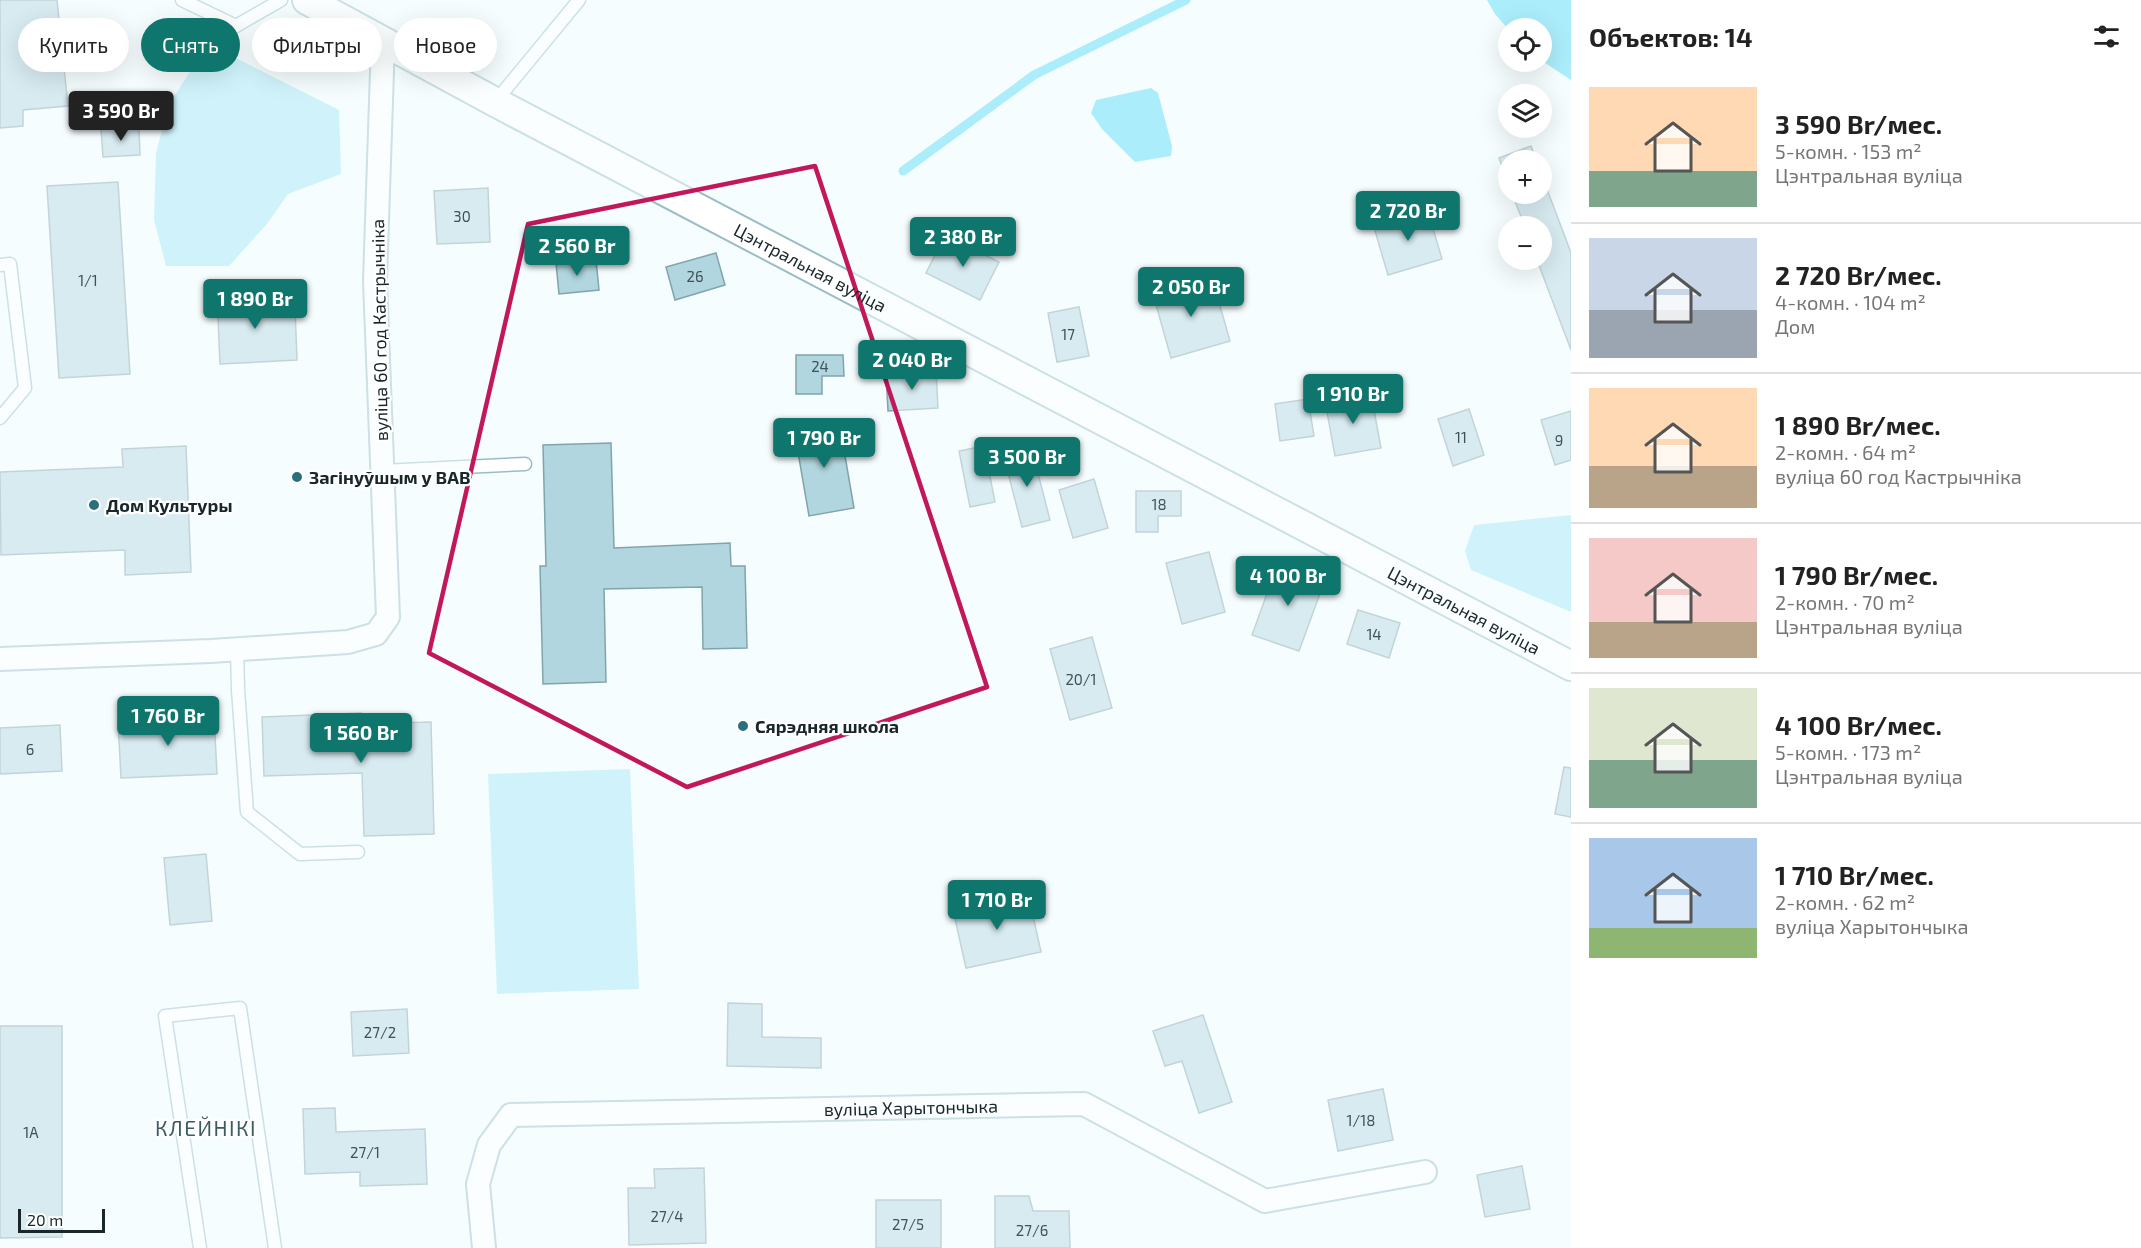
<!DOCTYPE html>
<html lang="ru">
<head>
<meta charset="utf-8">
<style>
	body { margin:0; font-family:"Exo 2",sans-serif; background:#f2f2f2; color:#222; height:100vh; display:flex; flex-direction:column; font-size:22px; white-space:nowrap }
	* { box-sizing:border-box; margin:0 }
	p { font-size:20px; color:#767676 }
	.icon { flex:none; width:33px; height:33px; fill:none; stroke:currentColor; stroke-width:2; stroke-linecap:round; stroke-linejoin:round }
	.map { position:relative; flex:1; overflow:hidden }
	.panel { display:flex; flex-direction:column; background:#fff; width:570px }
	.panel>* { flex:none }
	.banner { position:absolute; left:18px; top:18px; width:570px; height:54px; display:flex; gap:12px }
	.fabs { position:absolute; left:1498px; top:18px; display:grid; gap:12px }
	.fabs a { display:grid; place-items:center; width:54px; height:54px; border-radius:50%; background:#fff; box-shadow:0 6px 24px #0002; font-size:30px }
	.scale { position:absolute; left:18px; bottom:15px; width:87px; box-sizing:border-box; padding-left:6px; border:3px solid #19272a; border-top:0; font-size:16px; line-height:21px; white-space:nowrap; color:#19272a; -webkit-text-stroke:4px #fff; paint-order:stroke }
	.price { position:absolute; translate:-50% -51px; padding:0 14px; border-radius:6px; background:#0f766e; color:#fff; font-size:20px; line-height:39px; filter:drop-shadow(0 2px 3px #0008) }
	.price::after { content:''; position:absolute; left:50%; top:36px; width:18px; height:14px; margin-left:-9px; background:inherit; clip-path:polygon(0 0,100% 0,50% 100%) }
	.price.on { background:#222; color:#fff }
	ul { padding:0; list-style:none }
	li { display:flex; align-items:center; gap:18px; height:150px; padding:0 18px }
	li+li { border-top:2px solid #e0e0e0 }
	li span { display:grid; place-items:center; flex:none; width:168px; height:120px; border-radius:0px; color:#555 }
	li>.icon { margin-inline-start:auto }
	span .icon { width:72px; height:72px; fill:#fffc; stroke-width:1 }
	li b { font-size:26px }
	h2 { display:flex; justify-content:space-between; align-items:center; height:72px; padding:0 18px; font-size:26px }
	.tag { padding:0 21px; border-radius:27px; background:#fff; box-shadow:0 6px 24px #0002; font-size:21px; line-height:54px }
	.tag.on { background:#0f766e; color:#fff }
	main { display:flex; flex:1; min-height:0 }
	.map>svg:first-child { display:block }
</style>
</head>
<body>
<main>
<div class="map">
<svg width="1571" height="1248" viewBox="0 0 1571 1248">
	<rect width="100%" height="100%" fill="#f6fdff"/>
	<!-- green -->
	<g fill="#a2e6f7">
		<polygon points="208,44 339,110 341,174 288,194 267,224 229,266 166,266 154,220 156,153 169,104"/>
		<polygon points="1571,515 1571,612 1471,570 1465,551 1474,525"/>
		<polygon points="630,769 639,989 497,994 488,774"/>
	</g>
	<!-- water -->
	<g fill="#52daf6">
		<polygon points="1487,0 1571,0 1571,80 1542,61 1542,28 1509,30 1495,14"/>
		<polygon points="1151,88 1158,93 1172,146 1171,156 1135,162 1102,129 1091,113 1096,100"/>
	</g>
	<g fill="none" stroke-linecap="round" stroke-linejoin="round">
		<!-- stream -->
		<polyline stroke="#52daf6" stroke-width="9" points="903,171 1034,75 1186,0"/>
	</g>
	<!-- building -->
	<g fill="#b2d6df" stroke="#81a4ac" stroke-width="1.5">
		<polygon points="0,0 57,0 68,106 23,110 23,126 0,128"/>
		<polygon points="139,127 140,155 103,157 101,129"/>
		<polygon points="1531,146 1536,160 1509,160 1509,184 1499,158"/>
		<polygon points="1542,176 1571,253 1571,350 1537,260 1542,260 1542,226 1525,226 1512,194 1542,194"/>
		<polygon points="118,182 130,374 59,378 47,186"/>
		<polygon points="488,188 490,242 437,244 434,191"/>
		<polygon points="1427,208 1442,259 1388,275 1373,224"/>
		<polygon points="945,235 999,262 980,300 926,273"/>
		<polygon points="716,253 725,285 675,300 666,267"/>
		<polygon points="596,260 599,290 559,294 556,263"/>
		<polygon points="1212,278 1230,341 1171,358 1153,294"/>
		<polygon points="266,293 267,309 295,308 297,360 220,364 217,295"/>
		<polygon points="1079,307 1089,356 1057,362 1048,313"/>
		<polygon points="796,355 843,355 844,376 822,376 822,394 796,394"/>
		<polygon points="936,371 938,408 888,411 886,374"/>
		<polygon points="1371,394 1381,448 1335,456 1325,401"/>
		<polygon points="1308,399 1314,436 1280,441 1275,404"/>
		<polygon points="1469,409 1484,455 1453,466 1438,419"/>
		<polygon points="1571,411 1571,460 1555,465 1541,420"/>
		<polygon points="839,421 854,508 809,516 794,429"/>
		<polygon points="611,443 614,548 730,543 731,566 745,566 747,648 703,649 702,587 604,589 606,682 543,684 540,566 546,566 543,445"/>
		<polygon points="186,446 191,572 125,575 125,550 1,555 0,472 123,467 122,449"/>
		<polygon points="984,446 995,502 970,507 959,451"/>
		<polygon points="1032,450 1050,520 1022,527 1004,457"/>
		<polygon points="1094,479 1108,528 1073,538 1059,490"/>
		<polygon points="1136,491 1181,491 1181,516 1158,516 1158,532 1136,532"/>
		<polygon points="1209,552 1225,612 1182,624 1166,563"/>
		<polygon points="1278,563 1325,580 1299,651 1252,635"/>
		<polygon points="1358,610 1400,623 1389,658 1347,644"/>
		<polygon points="1092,637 1112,708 1070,720 1050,649"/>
		<polygon points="361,713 362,724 431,722 434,834 364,836 362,773 264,776 262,717"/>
		<polygon points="214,716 217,774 121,778 118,721"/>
		<polygon points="60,725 62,771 0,774 0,728"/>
		<polygon points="1564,767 1571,768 1571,817 1555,814"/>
		<polygon points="206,854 212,921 170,925 164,858"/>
		<polygon points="1028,893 1041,952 966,968 953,910"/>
		<polygon points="728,1003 762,1004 762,1037 821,1038 821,1068 727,1066"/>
		<polygon points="407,1009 409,1053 353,1056 351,1012"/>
		<polygon points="1203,1015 1232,1102 1199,1113 1182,1061 1165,1066 1153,1031"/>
		<polygon points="0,1026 62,1026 62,1237 0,1238"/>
		<polygon points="1383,1089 1393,1140 1338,1151 1328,1100"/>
		<polygon points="335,1108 336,1132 425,1129 427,1184 360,1186 360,1172 305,1174 303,1109"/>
		<polygon points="1522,1166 1530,1209 1485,1217 1477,1175"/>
		<polygon points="704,1168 706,1243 629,1245 628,1188 655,1188 654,1169"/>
		<polygon points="995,1196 1029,1196 1033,1211 1069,1211 1070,1248 995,1248"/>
		<rect x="876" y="1200" width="65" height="48"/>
	</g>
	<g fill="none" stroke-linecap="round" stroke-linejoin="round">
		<defs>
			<g id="service">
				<polyline points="182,0 236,26 281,0"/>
				<polyline points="495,102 579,0"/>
				<polyline points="0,265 10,264 25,388 0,418"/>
				<polyline points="382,471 525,464"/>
				<polyline points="237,649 238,690 247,812 300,854 358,852"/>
				<polyline points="200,1248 165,1016 240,1008 275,1248"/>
			</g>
			<g id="minor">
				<polyline points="0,659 211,651 348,642 376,634 388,617 375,281 383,41"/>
				<path id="s1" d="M 484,1248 L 478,1184 L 489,1145 L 511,1115 L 1084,1104 L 1265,1201 L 1425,1172"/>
			</g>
			<g id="tertiary">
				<path id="s2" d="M 307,0 L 495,102 L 1571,666"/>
			</g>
		</defs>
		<!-- service casing -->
		<use href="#service" stroke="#99bdc6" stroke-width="15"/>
		<!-- minor casing -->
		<use href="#minor" stroke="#99bdc6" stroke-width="26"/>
		<!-- tertiary casing -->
		<use href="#tertiary" stroke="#99bdc6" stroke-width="32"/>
		<!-- service -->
		<use href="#service" stroke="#fff" stroke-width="12"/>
		<!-- minor -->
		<use href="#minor" stroke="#fff" stroke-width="22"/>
		<!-- tertiary -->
		<use href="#tertiary" stroke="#fff" stroke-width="28"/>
	</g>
	<!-- marked area -->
	<path d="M0 0H1571V1248H0ZM 815,166 L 987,687 L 687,787 L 429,653 L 528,224 Z" fill="#f6fdff" fill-opacity=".55" fill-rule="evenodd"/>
	<path fill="none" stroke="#c2185b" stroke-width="4.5" stroke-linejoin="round" d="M 815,166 L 987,687 L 687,787 L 429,653 L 528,224 Z"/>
	<!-- markers -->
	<g fill="#2a6f7e" stroke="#fff" stroke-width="2">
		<circle cx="297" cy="477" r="6"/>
		<circle cx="94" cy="505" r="6"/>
		<circle cx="743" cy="726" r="6"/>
	</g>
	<g text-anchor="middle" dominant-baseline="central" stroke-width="4.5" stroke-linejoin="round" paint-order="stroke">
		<!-- number labels -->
		<g font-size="15" fill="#3f5357">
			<text x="462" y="216">30</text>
			<text x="695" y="276">26</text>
			<text x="88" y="280">1/1</text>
			<text x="1068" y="334">17</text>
			<text x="820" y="366">24</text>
			<text x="1461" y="437">11</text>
			<text x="1559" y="440">9</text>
			<text x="1159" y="504">18</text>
			<text x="1374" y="634">14</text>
			<text x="1081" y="679">20/1</text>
			<text x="30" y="749">6</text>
			<text x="380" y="1032">27/2</text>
			<text x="1361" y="1120">1/18</text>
			<text x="31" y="1132">1А</text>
			<text x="365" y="1152">27/1</text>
			<text x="667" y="1216">27/4</text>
			<text x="908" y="1224">27/5</text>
			<text x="1032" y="1230">27/6</text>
		</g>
		<!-- street labels -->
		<g font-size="18" fill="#19272a" stroke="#fff">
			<text stroke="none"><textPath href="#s2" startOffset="570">Цэнтральная вуліца</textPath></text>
			<text transform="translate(379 330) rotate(-91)">вуліца 60 год Кастрычніка</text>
			<text stroke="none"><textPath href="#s2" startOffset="1308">Цэнтральная вуліца</textPath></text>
			<text stroke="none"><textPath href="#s1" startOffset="542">вуліца Харытончыка</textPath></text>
		</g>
		<!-- poi labels -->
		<g font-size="18" font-weight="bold" fill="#19272a" stroke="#fff" text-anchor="start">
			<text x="309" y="477">Загінуўшым у ВАВ</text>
			<text x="106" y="505">Дом Культуры</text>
			<text x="755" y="726">Сярэдняя школа</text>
		</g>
		<!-- quarter labels -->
		<g font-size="21" letter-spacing="1.5" fill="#3c5c64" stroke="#fff">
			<text x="206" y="1127">КЛЕЙНІКІ</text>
		</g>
	</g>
</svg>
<div class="fabs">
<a><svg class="icon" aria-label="locate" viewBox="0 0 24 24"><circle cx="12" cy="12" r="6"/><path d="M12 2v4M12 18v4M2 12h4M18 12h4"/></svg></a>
<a><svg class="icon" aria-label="layers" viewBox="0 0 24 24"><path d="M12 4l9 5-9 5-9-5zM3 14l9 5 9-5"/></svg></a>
<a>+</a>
<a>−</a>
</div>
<div class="scale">20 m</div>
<b class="price on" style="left:121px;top:142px">3 590 Br</b>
<b class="price" style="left:1408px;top:242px">2 720 Br</b>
<b class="price" style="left:963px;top:268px">2 380 Br</b>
<b class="price" style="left:577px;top:277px">2 560 Br</b>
<b class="price" style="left:1191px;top:318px">2 050 Br</b>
<b class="price" style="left:255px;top:330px">1 890 Br</b>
<b class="price" style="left:912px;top:391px">2 040 Br</b>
<b class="price" style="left:1353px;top:425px">1 910 Br</b>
<b class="price" style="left:824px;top:469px">1 790 Br</b>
<b class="price" style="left:1027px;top:488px">3 500 Br</b>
<b class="price" style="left:1288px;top:607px">4 100 Br</b>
<b class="price" style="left:168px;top:747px">1 760 Br</b>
<b class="price" style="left:361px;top:764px">1 560 Br</b>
<b class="price" style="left:997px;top:931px">1 710 Br</b>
<div class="banner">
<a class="tag">Купить</a>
<a class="tag on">Снять</a>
<a class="tag">Фильтры</a>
<a class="tag">Новое</a>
</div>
</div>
<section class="panel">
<h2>Объектов: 14<svg class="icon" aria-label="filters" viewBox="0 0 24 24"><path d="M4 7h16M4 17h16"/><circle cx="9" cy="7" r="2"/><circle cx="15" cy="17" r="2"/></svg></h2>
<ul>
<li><span style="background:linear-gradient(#ffd9b3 70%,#7fa58c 0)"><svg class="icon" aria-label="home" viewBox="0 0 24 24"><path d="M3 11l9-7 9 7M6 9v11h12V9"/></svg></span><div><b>3 590 Br/мес.</b><p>5-комн. · 153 m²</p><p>Цэнтральная вуліца</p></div></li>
<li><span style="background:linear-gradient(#c9d6e8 60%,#9aa5b1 0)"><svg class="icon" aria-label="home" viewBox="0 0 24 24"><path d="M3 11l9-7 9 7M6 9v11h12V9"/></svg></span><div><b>2 720 Br/мес.</b><p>4-комн. · 104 m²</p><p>Дом</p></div></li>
<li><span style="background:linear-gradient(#ffd9b3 65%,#b9a48a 0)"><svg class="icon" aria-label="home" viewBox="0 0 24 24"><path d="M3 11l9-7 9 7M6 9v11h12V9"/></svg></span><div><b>1 890 Br/мес.</b><p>2-комн. · 64 m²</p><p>вуліца 60 год Кастрычніка</p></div></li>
<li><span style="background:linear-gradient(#f6c9c9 70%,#b9a48a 0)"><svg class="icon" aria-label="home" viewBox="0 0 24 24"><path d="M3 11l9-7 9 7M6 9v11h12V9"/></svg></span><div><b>1 790 Br/мес.</b><p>2-комн. · 70 m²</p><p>Цэнтральная вуліца</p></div></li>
<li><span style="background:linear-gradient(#dfe7d0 60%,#7fa58c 0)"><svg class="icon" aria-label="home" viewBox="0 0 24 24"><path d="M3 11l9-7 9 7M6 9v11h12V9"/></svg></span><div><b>4 100 Br/мес.</b><p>5-комн. · 173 m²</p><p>Цэнтральная вуліца</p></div></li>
<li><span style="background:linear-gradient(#a9c7e8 75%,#8fb573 0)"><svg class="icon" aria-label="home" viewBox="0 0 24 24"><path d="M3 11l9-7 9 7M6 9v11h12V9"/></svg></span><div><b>1 710 Br/мес.</b><p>2-комн. · 62 m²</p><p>вуліца Харытончыка</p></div></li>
</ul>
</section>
</main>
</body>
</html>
